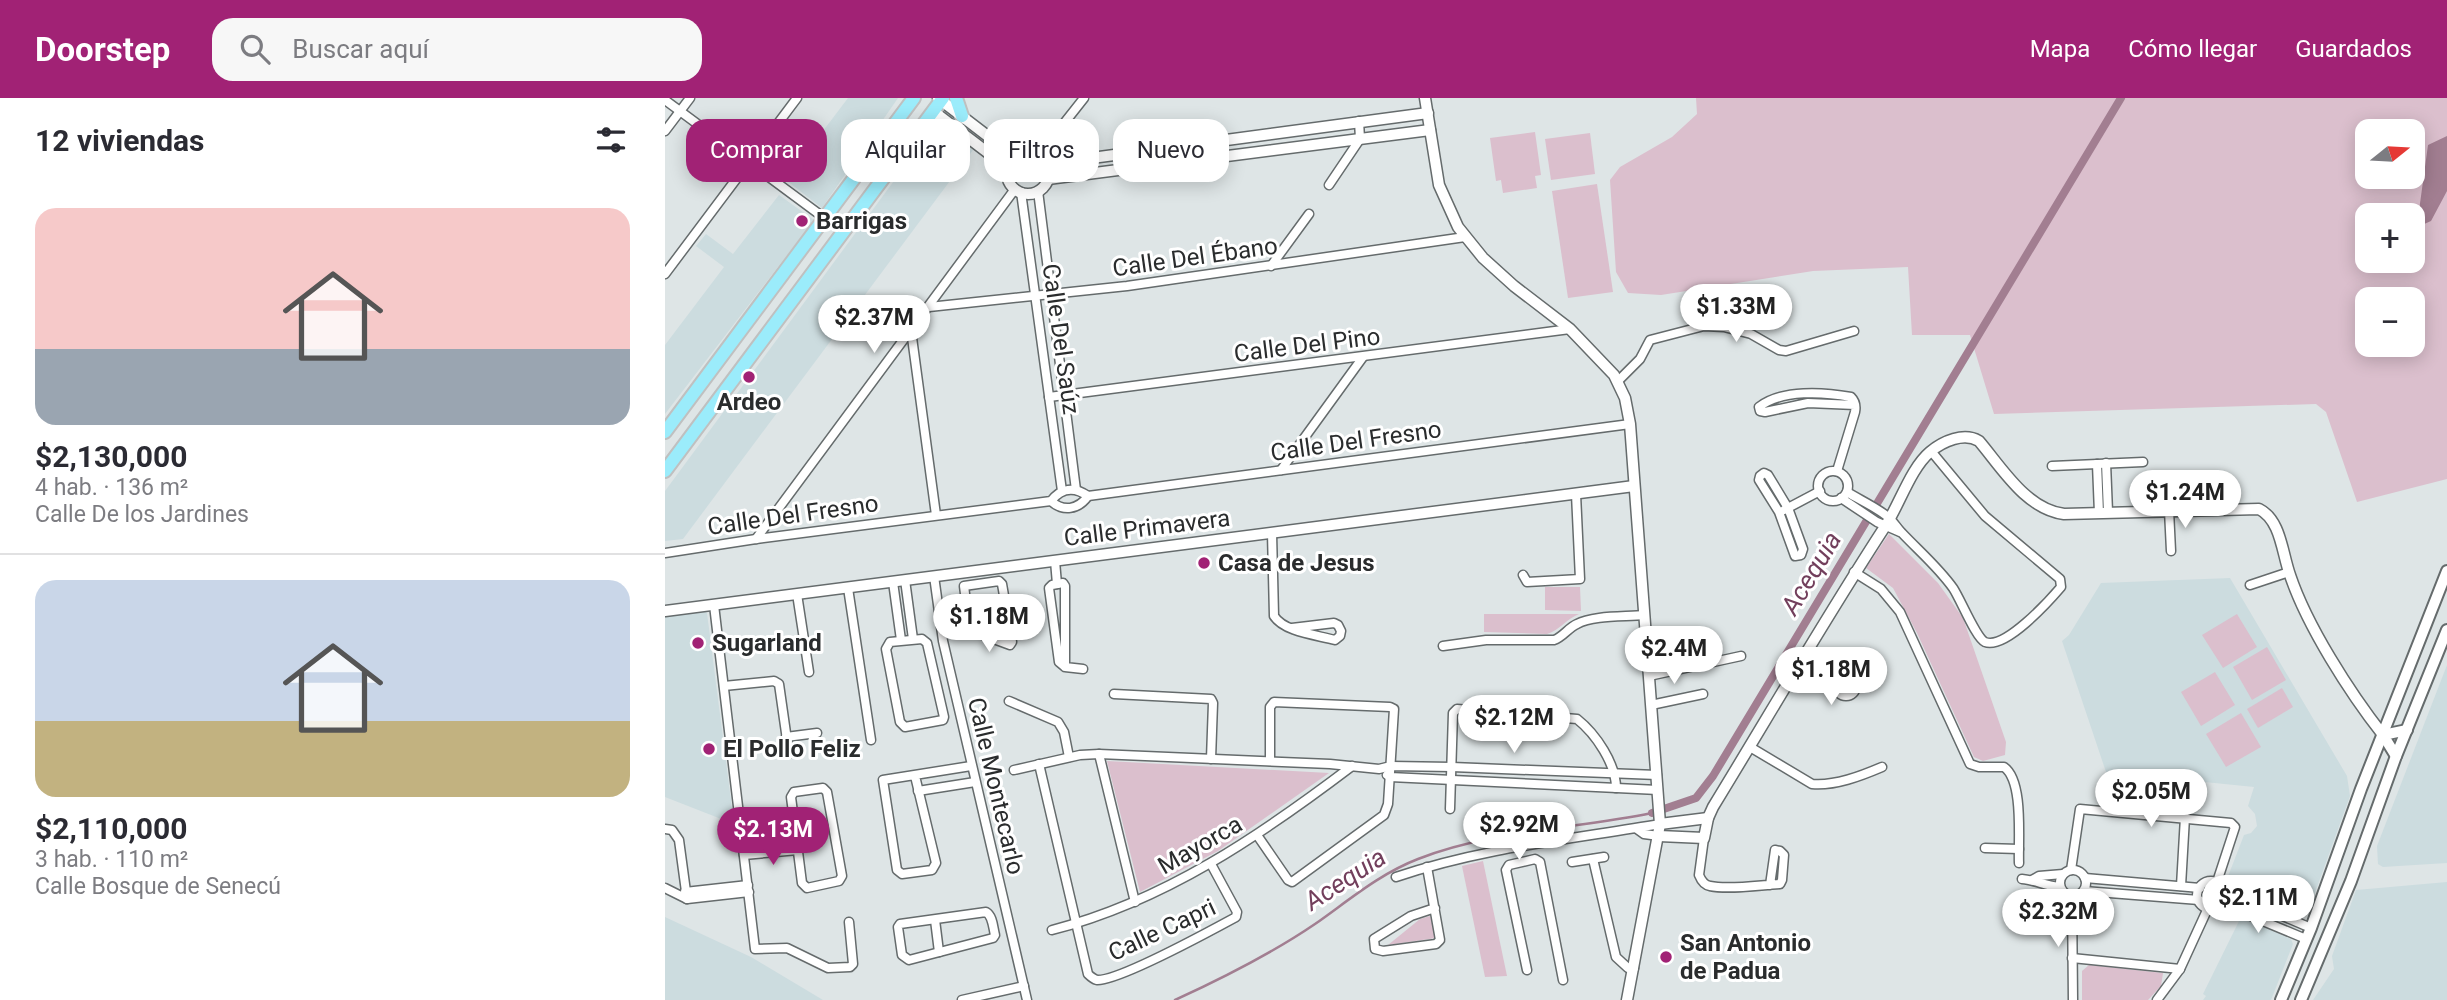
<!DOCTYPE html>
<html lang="es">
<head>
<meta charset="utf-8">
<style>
	body { margin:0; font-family:Roboto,sans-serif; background:#f7f7f7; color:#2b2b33; height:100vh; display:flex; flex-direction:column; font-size:26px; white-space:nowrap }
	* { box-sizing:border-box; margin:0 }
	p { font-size:23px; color:#7c7c81 }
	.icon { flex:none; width:38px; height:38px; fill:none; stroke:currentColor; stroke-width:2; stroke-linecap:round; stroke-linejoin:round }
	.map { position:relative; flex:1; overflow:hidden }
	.side { display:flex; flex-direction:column; background:#fff; width:665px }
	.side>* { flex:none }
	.guide { position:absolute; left:21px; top:21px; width:665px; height:63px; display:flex; gap:14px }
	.needle { width:46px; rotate:72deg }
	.tools { position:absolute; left:1690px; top:21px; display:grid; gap:14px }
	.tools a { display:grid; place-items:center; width:70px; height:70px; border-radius:14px; background:#fff; box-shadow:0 4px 18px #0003; font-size:35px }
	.price { position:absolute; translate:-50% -60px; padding:0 16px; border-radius:24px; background:#fff; color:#222; font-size:23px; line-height:46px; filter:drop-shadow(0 2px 4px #0008) }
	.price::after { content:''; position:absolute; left:50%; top:42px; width:21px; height:16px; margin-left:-10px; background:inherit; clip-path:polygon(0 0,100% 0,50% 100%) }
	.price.selected { background:#a12275; color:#fff }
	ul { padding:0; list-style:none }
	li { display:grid; align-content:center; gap:14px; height:371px; padding:0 35px }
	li+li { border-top:2px solid #e1e1e2 }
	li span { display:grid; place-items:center; height:217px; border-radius:21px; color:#555 }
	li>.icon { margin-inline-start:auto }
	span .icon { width:126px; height:126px; fill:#fffc; stroke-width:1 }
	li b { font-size:30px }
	h2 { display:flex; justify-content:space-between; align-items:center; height:84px; padding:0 35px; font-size:30px }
	.tag { padding:0 24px; border-radius:21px; background:#fff; box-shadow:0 4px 18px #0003; font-size:24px; line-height:63px }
	.tag.selected { background:#a12275; color:#fff }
	header { display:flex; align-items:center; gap:42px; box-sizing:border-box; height:98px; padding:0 35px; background:#a12275; color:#fff }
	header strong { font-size:33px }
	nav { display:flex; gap:38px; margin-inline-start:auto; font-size:24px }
	.search { width:490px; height:63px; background:#f7f7f7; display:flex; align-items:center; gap:18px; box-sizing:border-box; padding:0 24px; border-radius:21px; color:#7c7c81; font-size:26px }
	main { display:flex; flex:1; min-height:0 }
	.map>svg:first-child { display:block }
</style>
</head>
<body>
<header>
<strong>Doorstep</strong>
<div class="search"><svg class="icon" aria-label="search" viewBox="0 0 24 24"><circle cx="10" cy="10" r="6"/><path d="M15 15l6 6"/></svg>Buscar aquí</div>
<nav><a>Mapa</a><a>Cómo llegar</a><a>Guardados</a></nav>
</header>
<main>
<section class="side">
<h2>12 viviendas<svg class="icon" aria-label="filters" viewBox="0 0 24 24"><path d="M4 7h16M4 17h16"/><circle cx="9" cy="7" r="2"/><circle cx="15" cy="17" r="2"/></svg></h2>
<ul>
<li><span style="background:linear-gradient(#f6c9c9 65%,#9aa5b1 0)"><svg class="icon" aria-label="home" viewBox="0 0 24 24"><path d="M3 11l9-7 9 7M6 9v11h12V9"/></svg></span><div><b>$2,130,000</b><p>4 hab. · 136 m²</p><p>Calle De los Jardines</p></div></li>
<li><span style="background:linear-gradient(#c9d6e8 65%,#c2b280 0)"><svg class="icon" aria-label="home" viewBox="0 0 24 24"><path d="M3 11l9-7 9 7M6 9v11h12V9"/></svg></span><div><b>$2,110,000</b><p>3 hab. · 110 m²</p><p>Calle Bosque de Senecú</p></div></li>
</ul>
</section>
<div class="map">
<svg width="1782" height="902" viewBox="0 0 1782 902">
	<rect width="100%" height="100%" fill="#dee5e6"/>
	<!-- built -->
	<g fill="#ccdcdf">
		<polygon points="183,0 233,0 157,110 121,82"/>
		<polygon points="271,26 308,52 18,441 0,443 0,393"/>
		<polygon points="114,97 149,122 0,316 0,247 59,169 31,148 41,136 68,156"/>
		<polygon points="1565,480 1682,678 1685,698 1643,814 1634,816 1566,790 1562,781 1579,737 1586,735 1592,728 1590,716 1583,708 1589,689 1441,674 1397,543 1404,537 1436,485"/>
		<polygon points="39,512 42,515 69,726 0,699 0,517"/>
		<polygon points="1782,567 1782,765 1718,769 1713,766 1712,748"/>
		<polygon points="1782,784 1782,902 1648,902 1669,871 1667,858 1691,792"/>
		<polygon points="0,819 86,859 158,902 0,902"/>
		<polygon points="1576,819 1626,841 1628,846 1606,902 1538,902 1541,898 1538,896"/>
	</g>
	<!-- green -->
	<g fill="#dbbfcd" fill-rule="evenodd">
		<path d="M 1031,0 L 1782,0 L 1782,381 L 1692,404 L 1661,314 L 1651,306 L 1329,316 L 1305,237 L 1247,237 L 1243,169 L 1148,173 L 996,197 L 963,195 L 951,174 L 945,82 L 955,69 L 1007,39 L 1032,16 ZM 1703,33 L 1748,33 L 1748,79 L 1703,79 ZM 1703,117 L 1748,117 L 1748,163 L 1703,163 ZM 1703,201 L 1748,201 L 1748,247 L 1703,247 Z"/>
		<polygon points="870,34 876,77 870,78 872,90 838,95 836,82 831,83 825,40"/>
		<polygon points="925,35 930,76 886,82 880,41"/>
		<polygon points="932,86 948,194 903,200 887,93"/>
		<polygon points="1224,436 1273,485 1298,520 1341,644 1340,657 1318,663 1309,659 1252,535 1228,490 1201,470"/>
		<polygon points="880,489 915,489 916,513 880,512"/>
		<path d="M 819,516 L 914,516 C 901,521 895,532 882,536 L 819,534 Z"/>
		<polygon points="1572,516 1592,549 1558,570 1537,537"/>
		<polygon points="1602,549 1621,582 1587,602 1568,569"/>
		<polygon points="1550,574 1570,607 1536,628 1516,594"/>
		<polygon points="1617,590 1628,609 1593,630 1582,611"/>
		<polygon points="1576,615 1596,649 1561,669 1541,636"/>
		<polygon points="442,663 664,675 553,753 475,794"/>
		<polygon points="818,763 842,878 820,879 797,768"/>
		<polygon points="765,818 771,840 723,847 755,821"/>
		<polygon points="1424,867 1498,875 1496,888 1483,902 1417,902 1417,873"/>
	</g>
	<!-- water -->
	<polygon fill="#a27e91" points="1782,38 1782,93 1766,123 1748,131 1748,126 1753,120 1763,47"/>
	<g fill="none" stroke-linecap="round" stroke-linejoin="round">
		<!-- stream -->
		<path stroke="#a27e91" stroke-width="2.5" d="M 510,902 C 558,880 606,856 650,826 C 683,803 714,776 753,761 C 828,732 909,731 987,715"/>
		<!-- canal -->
		<polyline stroke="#a27e91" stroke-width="8" points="987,715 1031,700 1048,678 1456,0"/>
		<defs>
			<g id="minor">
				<polyline points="0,2 158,119"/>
				<polyline points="0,33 25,0"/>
				<polyline points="374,57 419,0"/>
				<polyline points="664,87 695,41 694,23"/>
				<polyline points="373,93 411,392"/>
				<polyline points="356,94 397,393"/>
				<polyline points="606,168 644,116"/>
				<polyline points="0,176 132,0"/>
				<polyline points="264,209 462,188 800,139"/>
				<polyline points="246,232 271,417"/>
				<polyline points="953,283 975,261 985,242 1039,228 1059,229 1086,236 1114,252 1121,253 1189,233"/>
				<polyline points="384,299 905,231"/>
				<polyline points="1441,365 1443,414"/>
				<polyline points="1432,366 1434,415"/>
				<polyline points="1387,368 1478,364"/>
				<polyline points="616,372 698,259"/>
				<path d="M 1172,373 L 1190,314 C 1191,309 1190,303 1186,299 C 1159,294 1117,291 1094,309 L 1095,313 L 1100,314 L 1143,305 L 1190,307"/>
				<circle cx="1168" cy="388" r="15"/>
				<polygon points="1099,375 1103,377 1123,410 1138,451 1136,457 1130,458 1114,414 1094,382 1095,378"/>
				<path d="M 1182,394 C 1195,402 1211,409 1223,419 C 1228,423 1232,430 1237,435 C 1254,453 1273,469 1288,490 C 1295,500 1311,540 1320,544 C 1340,552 1384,503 1396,489 L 1395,481 L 1320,418 L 1266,353"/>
				<polyline points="1176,400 1212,424 1235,434"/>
				<path d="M 386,403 C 398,414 413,412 423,398"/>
				<polyline points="1119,412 1155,393"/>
				<polyline points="1504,412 1506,453"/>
				<path d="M 607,435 L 609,518 C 619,534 652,537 670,542 L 675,538 L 676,533 L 673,527 L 669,525 L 627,530"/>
				<polyline points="91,441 350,91"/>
				<path d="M 0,455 L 91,441 L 386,403 C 396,390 409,388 423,398 L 965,326"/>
				<polyline points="390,463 392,486"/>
				<path d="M 1189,474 L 1216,491 L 1235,514 L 1305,666 L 1314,669 L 1339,669 C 1359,683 1353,742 1354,765"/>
				<polyline points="858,477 862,484 915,481 911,396"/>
				<polyline points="269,478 278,543 362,902"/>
				<polyline points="240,482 248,541"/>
				<polygon points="334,483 337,486 347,544 345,547 307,533 304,527 299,488"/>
				<polyline points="228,484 236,542"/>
				<polyline points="1585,487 1624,474"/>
				<polyline points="183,490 206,642"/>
				<polyline points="132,496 144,574"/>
				<polyline points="49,507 90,851 122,850 163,870 185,869 188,866 184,824"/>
				<polygon points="257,541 262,545 279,619 278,622 240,629 235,624 221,551 225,544"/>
				<path d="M 778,548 L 821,542 L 889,542 C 898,539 903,530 912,526 C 928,517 961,519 979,517"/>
				<polyline points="1138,557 1174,583"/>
				<polyline points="400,569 400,488 398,485 387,487 384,490 394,564 400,569 418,571"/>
				<circle cx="1181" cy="588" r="10"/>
				<polyline points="984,578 1076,558"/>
				<polyline points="59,588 109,583 114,586 124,656"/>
				<polyline points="449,596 546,601 548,605 546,661"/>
				<polyline points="344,603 393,624 399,634 404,659"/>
				<polyline points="986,607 1038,596"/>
				<polyline points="121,639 152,635"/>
				<path d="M 1085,649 L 1147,686 C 1170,688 1196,678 1217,669"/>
				<polyline points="434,656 470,804"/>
				<path d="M 374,666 L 423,876 C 426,879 428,881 432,882 C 454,883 547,832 571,819 L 572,814 L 546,766"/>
				<polyline points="349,672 415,657 434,656 665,666 714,671 726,668 787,669 992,677"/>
				<polyline points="722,677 725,679 993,692"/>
				<polyline points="250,678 271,765 267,772 237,776 232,772 218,682 306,668"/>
				<polygon points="158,690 162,694 177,778 174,783 142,790 137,785 126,699 129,694"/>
				<polyline points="253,693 310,684"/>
				<path d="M 785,711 L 788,615 L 792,611 L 912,621 C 931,636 951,666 951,690"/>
				<polyline points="0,731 7,732 14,742 22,801"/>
				<polyline points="972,731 979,736 994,738"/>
				<polyline points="592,737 623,782 627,784 719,717 723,706 729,611 725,609 609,604 605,609 605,663"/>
				<path d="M 1039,740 L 1034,777 C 1036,782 1039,787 1045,788 C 1064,792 1095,787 1115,786 L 1117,782 L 1119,757 L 1115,753 L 1110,752 L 1105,787"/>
				<polyline points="77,742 131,737"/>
				<polyline points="1320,750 1354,751"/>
				<polyline points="79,757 133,752"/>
				<polyline points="928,761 951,859 963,870 969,870"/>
				<polyline points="907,764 939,759"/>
				<polyline points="762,769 775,842 771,846 718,853 710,851 709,841 746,818 770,810"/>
				<circle cx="1408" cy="785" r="13"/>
				<polyline points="1406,772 1415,711 1566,725 1570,729 1552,784"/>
				<path d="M 731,779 C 816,750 907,741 995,726"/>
				<polyline points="1420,780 1535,790"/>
				<path d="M 1357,781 C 1370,782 1381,788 1395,789"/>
				<polyline points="1367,782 1374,778 1398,776"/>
				<circle cx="1546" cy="797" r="14"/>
				<polyline points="1516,788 1520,719"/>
				<polyline points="0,790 22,801 84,794"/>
				<polyline points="1419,793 1534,802"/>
				<polyline points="1559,793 1646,830"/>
				<polyline points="20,794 83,787"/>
				<polyline points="1407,799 1408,902"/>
				<polyline points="1557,806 1641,841"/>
				<path d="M 321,814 C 328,818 328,830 330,837 L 328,840 L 244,862 L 237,857 L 233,829 L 235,826 Z"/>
				<polyline points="270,822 274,854"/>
				<path d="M 387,832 C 500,803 596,737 687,668"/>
				<polyline points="1407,860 1515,871"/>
				<polyline points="862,872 841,772 844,767 870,761 875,764 898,882"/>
				<polyline points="297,902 359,888"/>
				<polyline points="1492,902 1515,871 1543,810"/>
			</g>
			<g id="tertiary">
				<polyline points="273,0 350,59"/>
				<polyline points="760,0 774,87 793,129 818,160 849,188 905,231 949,277 960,300 965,326 995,726 962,902"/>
				<polyline points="268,13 343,70"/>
				<circle cx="363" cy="75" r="21"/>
				<polyline points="382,66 763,15"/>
				<polyline points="383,81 765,32"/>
				<polyline points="0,513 969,388"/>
				<polyline points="995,726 1043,720"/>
				<path d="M 994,738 L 1039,740 L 1043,720 L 1048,709 C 1106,614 1161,519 1221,427 C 1235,405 1246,370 1265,354 C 1278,343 1299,334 1314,343 C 1337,370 1361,411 1399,416 L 1594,411 C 1616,422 1617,455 1625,477 C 1642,528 1685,595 1718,637"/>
			</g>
			<g id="secondary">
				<polyline points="1731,658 1718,637 1742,632"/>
				<polyline points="1616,902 1646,830 1696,691 1782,473"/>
				<polyline points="1636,902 1686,783 1731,658 1782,532"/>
			</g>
			<g id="primary">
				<polyline points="291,0 297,18"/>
				<polyline points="0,334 249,0"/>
				<polyline points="0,373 278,0"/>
			</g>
		</defs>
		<!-- minor casing -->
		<use href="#minor" stroke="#656b6c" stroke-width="11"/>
		<!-- tertiary casing -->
		<use href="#tertiary" stroke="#656b6c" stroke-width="13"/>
		<!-- secondary casing -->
		<use href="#secondary" stroke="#656b6c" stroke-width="14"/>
		<!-- primary casing -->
		<use href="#primary" stroke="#bfc0c0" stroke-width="16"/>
		<!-- minor -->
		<use href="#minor" stroke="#fff" stroke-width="8"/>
		<!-- tertiary -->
		<use href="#tertiary" stroke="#fff" stroke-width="10"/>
		<!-- secondary -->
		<use href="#secondary" stroke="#fff" stroke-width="10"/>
		<!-- primary -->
		<use href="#primary" stroke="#9becfb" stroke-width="12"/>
	</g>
	<!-- markers -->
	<g fill="#a12275" stroke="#fff" stroke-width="2.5">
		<circle cx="137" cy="123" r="7"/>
		<circle cx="84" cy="279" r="7"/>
		<circle cx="539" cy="465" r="7"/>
		<circle cx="33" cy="545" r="7"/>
		<circle cx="44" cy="651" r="7"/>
		<circle cx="1001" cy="859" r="7"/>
	</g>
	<g text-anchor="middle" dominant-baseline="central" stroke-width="6" stroke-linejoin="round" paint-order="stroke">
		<!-- poi labels -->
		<g font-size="24" font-weight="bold" fill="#2a2c2d" stroke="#fff" text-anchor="start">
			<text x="151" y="123">Barrigas</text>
			<text x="84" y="304" text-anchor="middle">Ardeo</text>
			<text x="553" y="465">Casa de Jesus</text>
			<text x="47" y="545">Sugarland</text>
			<text x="58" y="651">El Pollo Feliz</text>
			<text x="1015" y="845">San Antonio<tspan x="1015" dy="28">de Padua</tspan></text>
		</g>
		<!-- street labels -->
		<g font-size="24" fill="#2a2c2d" stroke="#fff">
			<text transform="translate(530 159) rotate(-8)">Calle Del Ébano</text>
			<text transform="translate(396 241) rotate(82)">Calle Del Saúz</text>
			<text transform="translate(642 247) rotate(-7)">Calle Del Pino</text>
			<text transform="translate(691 343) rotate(-8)">Calle Del Fresno</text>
			<text transform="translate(128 417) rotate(-8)">Calle Del Fresno</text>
			<text transform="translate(482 430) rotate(-7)">Calle Primavera</text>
			<text transform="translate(331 688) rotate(77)">Calle Montecarlo</text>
			<text transform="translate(535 747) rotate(-30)">Mayorca</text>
			<text transform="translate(497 832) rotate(-25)">Calle Capri</text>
		</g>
		<!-- water labels -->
		<g font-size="26" font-style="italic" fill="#723f5c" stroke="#fff">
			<text transform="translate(1146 475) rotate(-59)">Acequia</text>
			<text transform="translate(680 781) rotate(-33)">Acequia</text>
		</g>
	</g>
</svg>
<div class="tools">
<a><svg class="needle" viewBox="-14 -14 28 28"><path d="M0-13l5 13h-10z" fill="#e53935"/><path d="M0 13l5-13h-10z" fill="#7c7c81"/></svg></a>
<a>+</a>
<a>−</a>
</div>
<b class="price" style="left:1071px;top:246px">$1.33M</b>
<b class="price" style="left:209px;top:257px">$2.37M</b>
<b class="price" style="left:1520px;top:432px">$1.24M</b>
<b class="price" style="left:324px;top:556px">$1.18M</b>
<b class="price" style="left:1009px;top:588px">$2.4M</b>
<b class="price" style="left:1166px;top:609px">$1.18M</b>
<b class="price" style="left:849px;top:657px">$2.12M</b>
<b class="price" style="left:1486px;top:731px">$2.05M</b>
<b class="price" style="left:854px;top:764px">$2.92M</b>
<b class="price selected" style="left:108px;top:769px">$2.13M</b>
<b class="price" style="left:1593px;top:837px">$2.11M</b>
<b class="price" style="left:1393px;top:851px">$2.32M</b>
<div class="guide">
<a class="tag selected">Comprar</a>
<a class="tag">Alquilar</a>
<a class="tag">Filtros</a>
<a class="tag">Nuevo</a>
</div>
</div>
</main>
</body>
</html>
